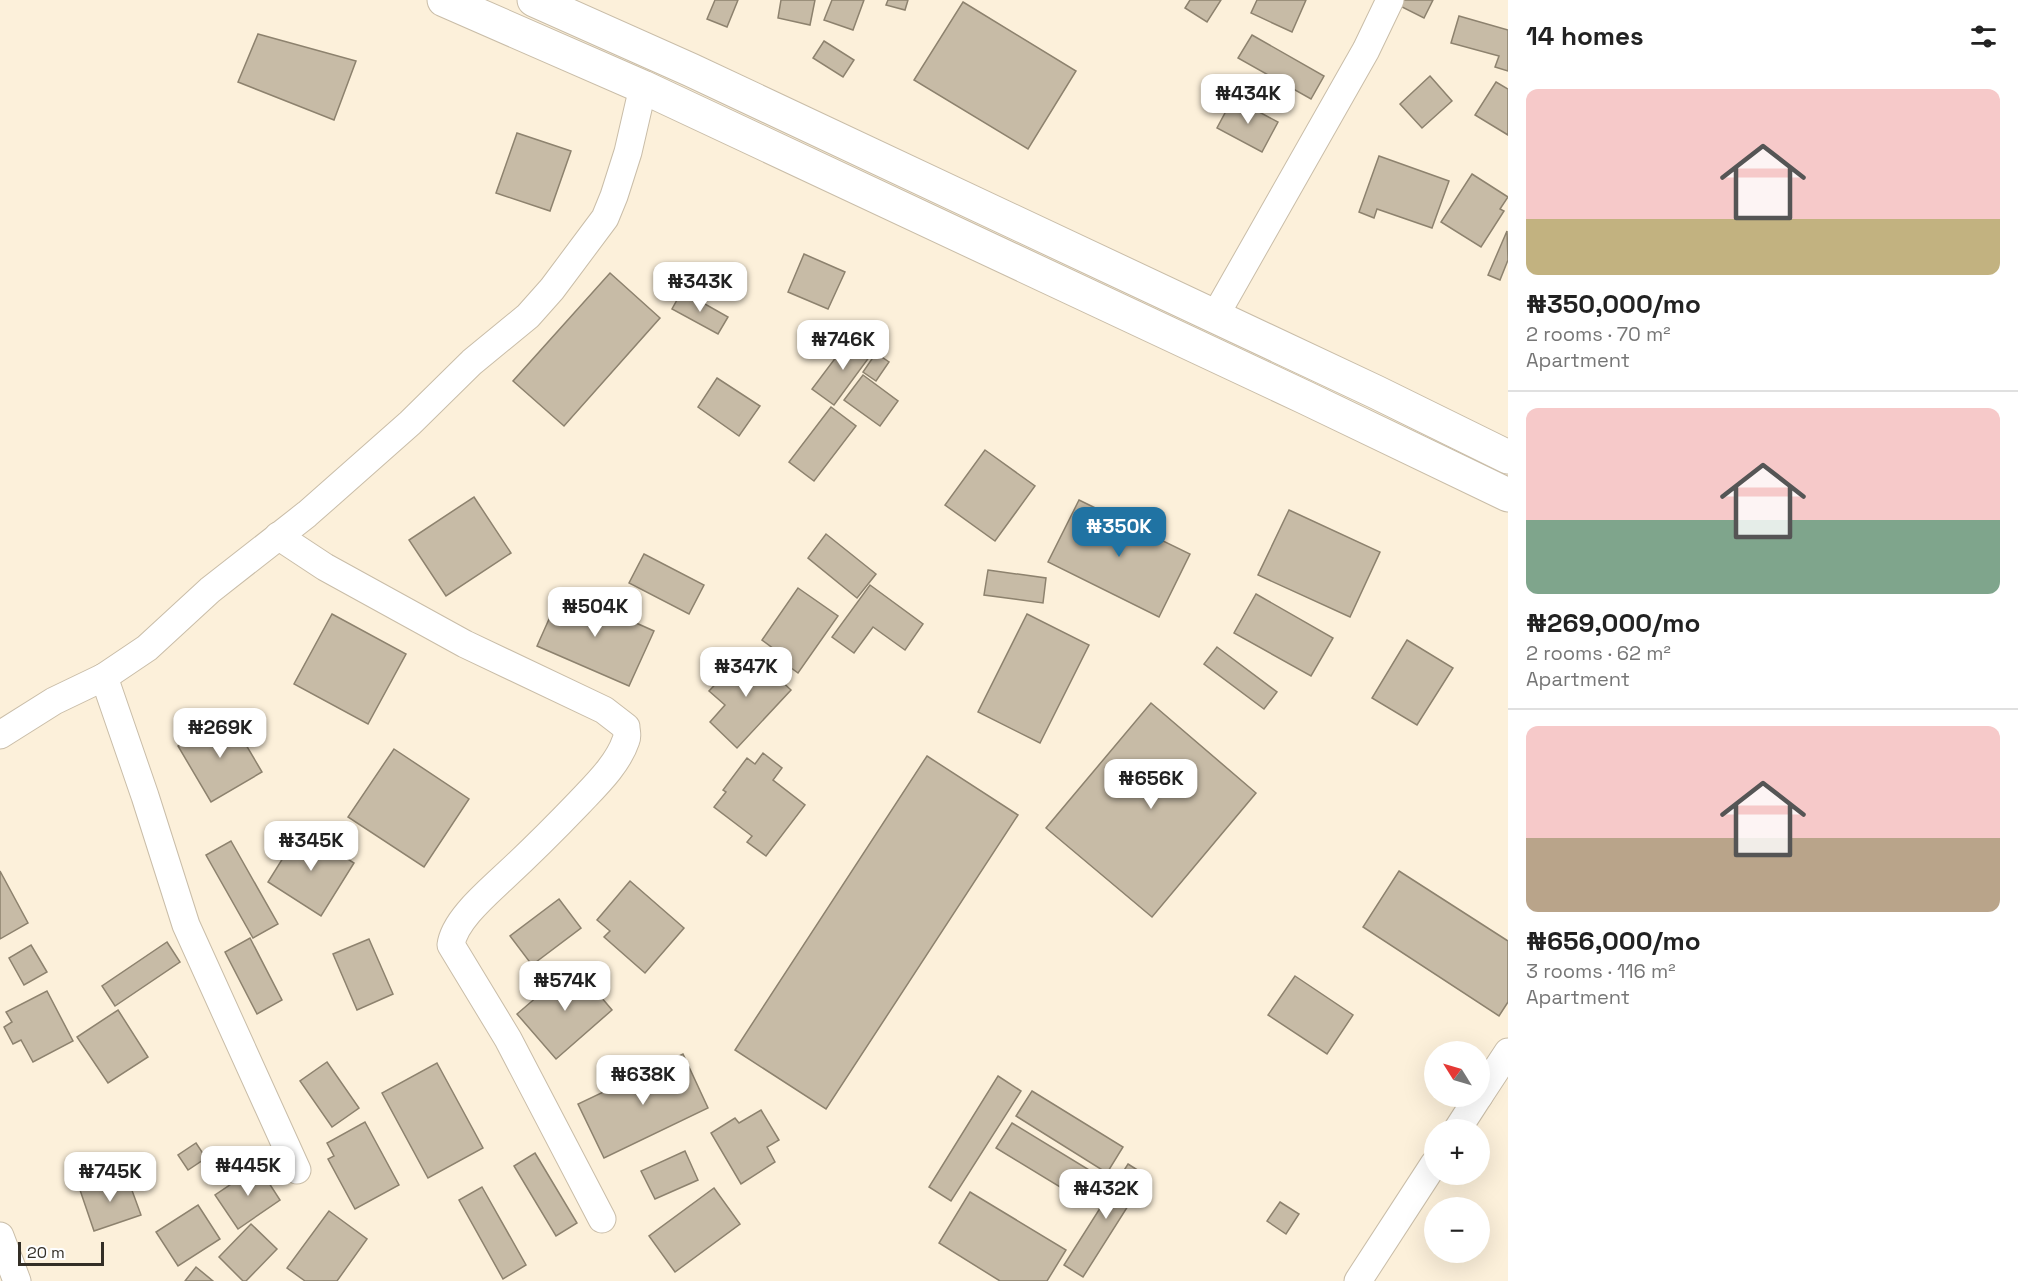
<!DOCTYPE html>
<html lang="en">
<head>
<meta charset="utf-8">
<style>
	body { margin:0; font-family:"Space Grotesk",sans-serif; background:#f2f2f2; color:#222; height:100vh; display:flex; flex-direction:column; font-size:22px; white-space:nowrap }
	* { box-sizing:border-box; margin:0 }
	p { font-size:20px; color:#767676 }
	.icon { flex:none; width:33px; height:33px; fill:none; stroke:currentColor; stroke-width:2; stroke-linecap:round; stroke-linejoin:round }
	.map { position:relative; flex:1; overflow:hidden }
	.side { display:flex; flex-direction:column; background:#fff; width:510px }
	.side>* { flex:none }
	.needle { width:39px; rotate:307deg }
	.controls { position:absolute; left:1424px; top:1041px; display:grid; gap:12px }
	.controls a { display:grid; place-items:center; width:66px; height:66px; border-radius:50%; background:#fff; box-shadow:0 6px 24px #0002; font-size:30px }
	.scale { position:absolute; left:18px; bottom:15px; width:86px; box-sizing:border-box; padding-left:6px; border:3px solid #332e26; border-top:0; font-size:16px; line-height:21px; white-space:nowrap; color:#332e26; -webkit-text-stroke:4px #fefefe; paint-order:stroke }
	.price { position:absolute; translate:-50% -51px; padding:0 14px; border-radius:12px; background:#fff; color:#222; font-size:20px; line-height:39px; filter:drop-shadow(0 2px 3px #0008) }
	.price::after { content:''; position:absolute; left:50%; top:36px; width:18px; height:14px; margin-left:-9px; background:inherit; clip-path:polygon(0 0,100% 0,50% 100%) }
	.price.on { background:#2073a3; color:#fff }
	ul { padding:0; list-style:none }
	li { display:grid; align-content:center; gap:12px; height:318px; padding:0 18px }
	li+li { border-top:2px solid #e0e0e0 }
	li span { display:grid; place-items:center; height:186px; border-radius:12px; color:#555 }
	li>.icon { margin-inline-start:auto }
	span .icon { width:108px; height:108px; fill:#fffc; stroke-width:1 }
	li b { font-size:26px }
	h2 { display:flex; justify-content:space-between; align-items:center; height:72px; padding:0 18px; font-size:26px }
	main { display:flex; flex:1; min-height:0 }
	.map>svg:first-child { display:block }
</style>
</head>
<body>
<main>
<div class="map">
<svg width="1508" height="1281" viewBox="0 0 1508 1281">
	<rect width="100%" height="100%" fill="#fcf0da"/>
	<!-- building -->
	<g fill="#c7bba6" stroke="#8d826e" stroke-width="1.5">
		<polygon points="715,0 738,0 727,27 707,19"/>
		<polygon points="781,0 815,0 810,25 778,18"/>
		<polygon points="832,0 864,0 853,30 824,20"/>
		<polygon points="888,0 908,0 905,10 886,5"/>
		<polygon points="1190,0 1221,0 1207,22 1185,8"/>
		<polygon points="1257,0 1306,0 1292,32 1251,13"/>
		<polygon points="1403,0 1433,0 1424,18 1400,6"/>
		<polygon points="963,2 1076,71 1028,149 914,80"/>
		<polygon points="1459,16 1508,30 1508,71 1495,67 1499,56 1451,43"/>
		<polygon points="258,34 356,61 334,120 238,82"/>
		<polygon points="1252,35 1324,76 1311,99 1238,58"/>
		<polygon points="824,41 854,60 843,77 813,58"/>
		<polygon points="1430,76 1452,101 1422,128 1400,104"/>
		<polygon points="1496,82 1508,89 1508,135 1475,115"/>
		<polygon points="1233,98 1278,122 1262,152 1217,128"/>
		<polygon points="517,133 571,151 550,211 496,193"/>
		<polygon points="1379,156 1449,181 1432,228 1377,209 1374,218 1359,212"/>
		<polygon points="1472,174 1508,197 1500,209 1504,211 1481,247 1441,222"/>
		<polygon points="1507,231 1508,260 1500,280 1488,275"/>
		<polygon points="804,254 845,272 828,309 788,292"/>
		<polygon points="610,273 660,318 564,426 513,381"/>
		<polygon points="682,291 728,317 718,334 672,309"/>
		<polygon points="852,336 873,352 834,405 812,389"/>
		<polygon points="876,353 889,362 876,381 863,372"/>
		<polygon points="863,375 898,401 880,426 844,400"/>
		<polygon points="717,378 760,406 739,436 698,407"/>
		<polygon points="831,407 856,426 814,481 789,462"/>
		<polygon points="985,450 1035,486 995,541 945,505"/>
		<polygon points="474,497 511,553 446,596 409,540"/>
		<polygon points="1079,500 1190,554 1159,617 1048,562"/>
		<polygon points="1289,510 1380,552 1350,617 1258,575"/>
		<polygon points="826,534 876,574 857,598 808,558"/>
		<polygon points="644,554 704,585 689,614 629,583"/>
		<polygon points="988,570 1046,578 1043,603 984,595"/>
		<polygon points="870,585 923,624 905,650 873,627 854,653 832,637"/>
		<polygon points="798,588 838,616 798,673 775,656 778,652 762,640"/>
		<polygon points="562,590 654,631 629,686 537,646"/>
		<polygon points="1256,594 1333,638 1311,676 1234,633"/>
		<polygon points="332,614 406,654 368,724 294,684"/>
		<polygon points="1027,614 1089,645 1040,743 978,712"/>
		<polygon points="1407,640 1453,668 1417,725 1372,698"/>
		<polygon points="1217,647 1277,692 1264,709 1204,664"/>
		<polygon points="748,650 791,690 737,748 710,722 725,705 709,691"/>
		<polygon points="1151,703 1256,793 1152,917 1046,828"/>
		<polygon points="229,716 262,772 211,802 178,746"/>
		<polygon points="394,749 469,799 424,867 348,817"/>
		<polygon points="763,753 782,768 773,780 805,805 766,856 747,842 752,836 714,807 726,792 723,790 747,758 755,764"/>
		<polygon points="927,756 1018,815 826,1109 735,1050"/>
		<polygon points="301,829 354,863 321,916 268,882"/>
		<polygon points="231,841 278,924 253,938 206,855"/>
		<polygon points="0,871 28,923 0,939"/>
		<polygon points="1399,871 1508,941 1508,1002 1499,1016 1363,927"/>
		<polygon points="630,881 684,928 645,973 604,937 610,931 597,920"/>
		<polygon points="559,899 581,928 532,965 510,936"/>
		<polygon points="250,938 282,1000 257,1014 225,952"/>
		<polygon points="369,939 393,994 357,1010 333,954"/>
		<polygon points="167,942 180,962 115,1006 102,986"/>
		<polygon points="31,945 47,972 24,985 9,958"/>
		<polygon points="574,965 612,1010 556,1059 517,1014"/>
		<polygon points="1295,976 1353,1015 1327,1054 1268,1015"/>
		<polygon points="47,991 73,1041 33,1062 21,1040 13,1044 4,1027 12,1022 6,1012"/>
		<polygon points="118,1010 148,1057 108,1083 77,1037"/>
		<polygon points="683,1054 708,1108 604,1158 578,1104"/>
		<polygon points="327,1062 359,1108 332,1127 300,1081"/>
		<polygon points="437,1063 483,1148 428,1178 382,1093"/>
		<polygon points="998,1076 1021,1091 951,1201 929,1187"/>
		<polygon points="1032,1091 1123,1147 1107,1173 1016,1116"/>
		<polygon points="761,1110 779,1140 767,1147 775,1162 741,1184 711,1133 735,1118 739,1123"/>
		<polygon points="365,1122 399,1185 355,1209 328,1159 334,1156 327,1143"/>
		<polygon points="1012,1123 1104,1179 1088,1204 996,1148"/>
		<polygon points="196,1143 206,1158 188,1170 178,1155"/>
		<polygon points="685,1151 698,1180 655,1199 641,1171"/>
		<polygon points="535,1153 577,1223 556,1236 514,1166"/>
		<polygon points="1128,1164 1147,1176 1083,1277 1064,1265"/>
		<polygon points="258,1166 280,1200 238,1229 215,1195"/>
		<polygon points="126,1174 141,1215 94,1231 80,1190"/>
		<polygon points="482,1187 526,1265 503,1279 459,1200"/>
		<polygon points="714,1188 740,1224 675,1272 649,1236"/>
		<polygon points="970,1192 1066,1250 1047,1281 1000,1281 939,1243"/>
		<polygon points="1280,1202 1299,1214 1286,1234 1267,1221"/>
		<polygon points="198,1205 220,1239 178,1266 156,1232"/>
		<polygon points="329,1211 367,1239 337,1281 305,1281 287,1268"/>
		<polygon points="251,1224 277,1249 246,1281 243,1281 219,1257"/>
		<polygon points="196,1267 213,1281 185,1281"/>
	</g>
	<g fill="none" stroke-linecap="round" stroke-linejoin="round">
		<defs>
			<g id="street">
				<polyline points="1215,316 1366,50 1390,0"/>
				<path d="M 278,536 L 325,567 L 465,644 L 604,710 L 626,727 C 626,731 628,736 626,740 C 618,764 596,785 579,803 C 555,828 530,853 504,877 C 486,894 454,921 451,945 L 508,1039 L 602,1219"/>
				<polyline points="104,677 145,796 186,925 297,1170"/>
				<polyline points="0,735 54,701 104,677 147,648 210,590 307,514 410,423 472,362 528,316 552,289 605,218 614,196 628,152 643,87"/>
				<polyline points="1479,1096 1508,1052"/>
				<polyline points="1457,1130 1479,1096"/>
				<polyline points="0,1236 17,1281"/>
				<polyline points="1358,1281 1434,1164"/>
			</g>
			<g id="secondary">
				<polyline points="444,0 643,87 1304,397 1508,495"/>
				<polyline points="534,0 691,70 1376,392 1508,457"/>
			</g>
		</defs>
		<!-- street casing -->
		<use href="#street" stroke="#c9bda8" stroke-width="29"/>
		<!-- secondary casing -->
		<use href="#secondary" stroke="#c9bda8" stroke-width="35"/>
		<!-- street -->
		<use href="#street" stroke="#fff" stroke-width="27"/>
		<!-- secondary -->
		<use href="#secondary" stroke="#fff" stroke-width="33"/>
	</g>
</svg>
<div class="controls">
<a><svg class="needle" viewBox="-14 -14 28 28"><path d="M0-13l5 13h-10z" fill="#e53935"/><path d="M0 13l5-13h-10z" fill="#767676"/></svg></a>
<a>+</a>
<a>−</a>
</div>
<div class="scale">20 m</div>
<b class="price" style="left:1248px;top:125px">₦434K</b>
<b class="price" style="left:700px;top:313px">₦343K</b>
<b class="price" style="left:843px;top:371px">₦746K</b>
<b class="price on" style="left:1119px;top:558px">₦350K</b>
<b class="price" style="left:595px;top:638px">₦504K</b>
<b class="price" style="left:746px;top:698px">₦347K</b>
<b class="price" style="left:220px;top:759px">₦269K</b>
<b class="price" style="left:1151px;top:810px">₦656K</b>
<b class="price" style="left:311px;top:872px">₦345K</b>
<b class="price" style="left:565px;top:1012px">₦574K</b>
<b class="price" style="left:643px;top:1106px">₦638K</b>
<b class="price" style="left:248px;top:1197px">₦445K</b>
<b class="price" style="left:110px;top:1203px">₦745K</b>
<b class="price" style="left:1106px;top:1220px">₦432K</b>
</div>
<section class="side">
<h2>14 homes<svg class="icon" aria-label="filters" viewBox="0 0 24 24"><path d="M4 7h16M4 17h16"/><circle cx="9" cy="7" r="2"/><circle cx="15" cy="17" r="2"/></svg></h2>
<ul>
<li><span style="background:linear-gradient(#f6c9c9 70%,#c2b280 0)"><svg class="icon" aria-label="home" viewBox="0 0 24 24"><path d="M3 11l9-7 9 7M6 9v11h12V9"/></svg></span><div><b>₦350,000/mo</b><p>2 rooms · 70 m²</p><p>Apartment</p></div></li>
<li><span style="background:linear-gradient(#f6c9c9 60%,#7fa58c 0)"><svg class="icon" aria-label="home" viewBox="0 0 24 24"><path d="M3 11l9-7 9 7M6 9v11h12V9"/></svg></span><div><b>₦269,000/mo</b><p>2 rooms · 62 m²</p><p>Apartment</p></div></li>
<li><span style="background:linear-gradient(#f6c9c9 60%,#b9a48a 0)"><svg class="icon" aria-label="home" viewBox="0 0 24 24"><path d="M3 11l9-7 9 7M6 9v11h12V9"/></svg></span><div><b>₦656,000/mo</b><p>3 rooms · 116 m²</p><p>Apartment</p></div></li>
</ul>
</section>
</main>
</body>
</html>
